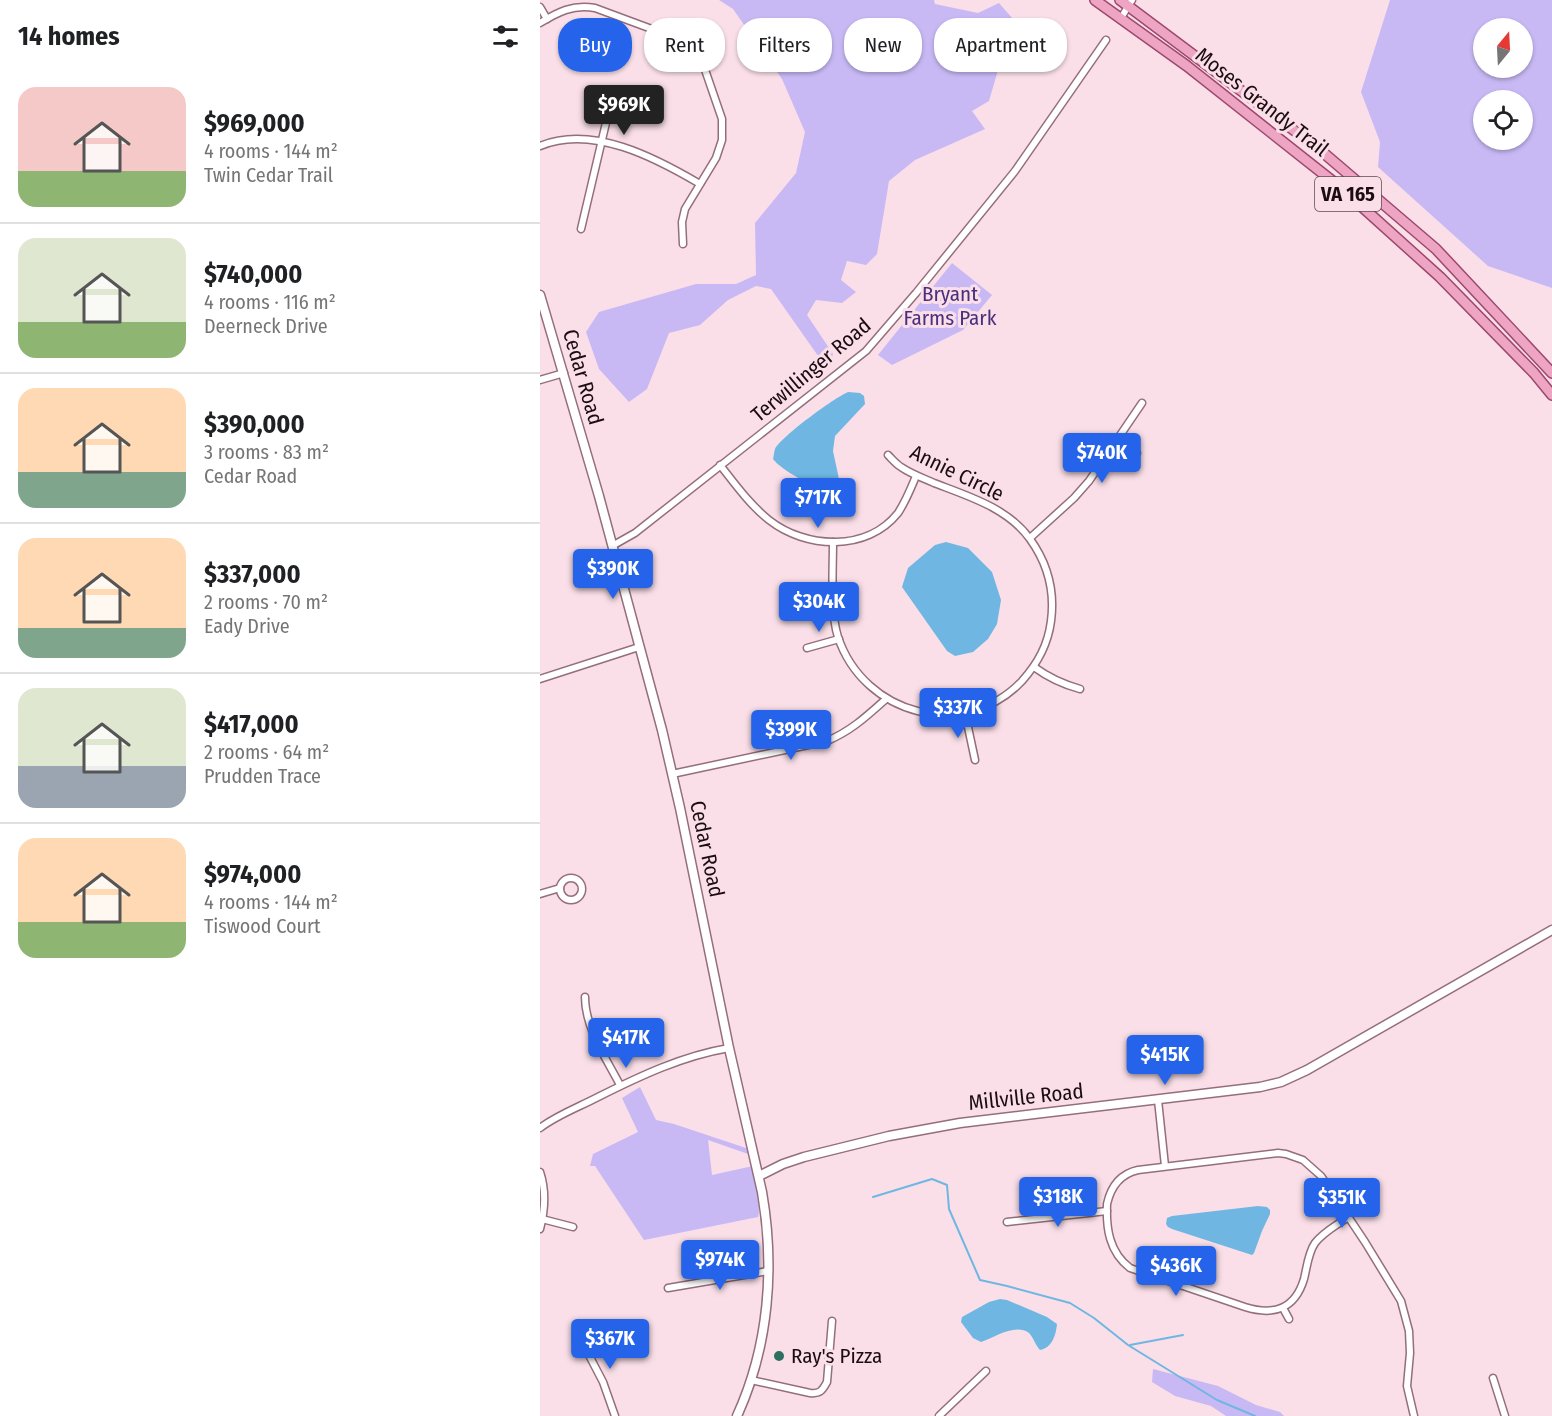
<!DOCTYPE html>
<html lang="en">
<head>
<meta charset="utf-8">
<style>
	body { margin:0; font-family:"Fira Sans Condensed",sans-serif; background:#f2f2f2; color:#202124; height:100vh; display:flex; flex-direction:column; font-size:22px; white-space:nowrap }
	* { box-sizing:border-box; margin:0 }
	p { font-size:20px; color:#757577 }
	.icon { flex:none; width:33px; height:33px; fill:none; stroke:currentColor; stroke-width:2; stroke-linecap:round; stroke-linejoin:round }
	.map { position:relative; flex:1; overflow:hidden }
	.sheet { display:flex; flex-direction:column; background:#fff; width:540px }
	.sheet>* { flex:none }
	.banner { position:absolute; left:18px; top:18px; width:570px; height:54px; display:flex; gap:12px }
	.needle { width:39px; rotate:18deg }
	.buttons { position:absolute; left:933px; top:18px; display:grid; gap:12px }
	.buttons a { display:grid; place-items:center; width:60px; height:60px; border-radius:50%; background:#fff; box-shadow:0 2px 4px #0004; font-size:30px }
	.price { position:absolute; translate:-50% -51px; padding:0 14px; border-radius:6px; background:#2563eb; color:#fff; font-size:20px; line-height:39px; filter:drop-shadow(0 2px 3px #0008) }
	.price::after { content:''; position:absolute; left:50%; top:36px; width:18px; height:14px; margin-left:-9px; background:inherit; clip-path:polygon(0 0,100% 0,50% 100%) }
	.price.current { background:#222; color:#fff }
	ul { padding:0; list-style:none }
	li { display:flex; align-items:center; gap:18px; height:150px; padding:0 18px }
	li+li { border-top:2px solid #e0e0e0 }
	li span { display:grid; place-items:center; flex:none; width:168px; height:120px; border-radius:18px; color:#555 }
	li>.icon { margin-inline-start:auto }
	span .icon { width:72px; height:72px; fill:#fffc; stroke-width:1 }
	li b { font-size:26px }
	h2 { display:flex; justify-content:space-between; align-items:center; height:72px; padding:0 18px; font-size:26px }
	.chip { padding:0 21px; border-radius:24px; background:#fff; box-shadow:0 2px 4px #0004; font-size:21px; line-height:54px }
	.chip.current { background:#2563eb; color:#fff }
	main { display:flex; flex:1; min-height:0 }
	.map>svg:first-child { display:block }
</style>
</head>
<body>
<main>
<section class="sheet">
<h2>14 homes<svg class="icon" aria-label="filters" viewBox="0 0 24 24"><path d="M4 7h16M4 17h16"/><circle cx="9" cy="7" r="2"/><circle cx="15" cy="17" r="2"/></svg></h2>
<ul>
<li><span style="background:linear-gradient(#f6c9c9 70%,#8fb573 0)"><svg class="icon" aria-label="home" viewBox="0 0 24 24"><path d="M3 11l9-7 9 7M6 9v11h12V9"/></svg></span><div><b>$969,000</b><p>4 rooms · 144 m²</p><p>Twin Cedar Trail</p></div></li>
<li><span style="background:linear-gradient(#dfe7d0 70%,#8fb573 0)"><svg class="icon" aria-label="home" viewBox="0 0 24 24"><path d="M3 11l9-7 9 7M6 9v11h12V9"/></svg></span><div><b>$740,000</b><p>4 rooms · 116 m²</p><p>Deerneck Drive</p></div></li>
<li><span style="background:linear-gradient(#ffd9b3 70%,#7fa58c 0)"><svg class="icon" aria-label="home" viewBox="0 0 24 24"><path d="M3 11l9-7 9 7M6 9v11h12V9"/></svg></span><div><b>$390,000</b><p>3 rooms · 83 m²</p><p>Cedar Road</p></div></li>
<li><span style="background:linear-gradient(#ffd9b3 75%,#7fa58c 0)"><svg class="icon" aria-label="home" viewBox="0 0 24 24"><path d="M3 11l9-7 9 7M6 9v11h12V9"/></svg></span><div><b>$337,000</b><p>2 rooms · 70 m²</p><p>Eady Drive</p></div></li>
<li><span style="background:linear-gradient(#dfe7d0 65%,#9aa5b1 0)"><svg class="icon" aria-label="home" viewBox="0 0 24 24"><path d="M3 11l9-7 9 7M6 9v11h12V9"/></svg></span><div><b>$417,000</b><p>2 rooms · 64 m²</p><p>Prudden Trace</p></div></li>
<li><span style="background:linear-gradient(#ffd9b3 70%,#8fb573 0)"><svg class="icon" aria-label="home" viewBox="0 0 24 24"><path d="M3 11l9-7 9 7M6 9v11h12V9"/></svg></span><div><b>$974,000</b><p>4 rooms · 144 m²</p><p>Tiswood Court</p></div></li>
</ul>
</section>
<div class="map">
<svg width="1012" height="1416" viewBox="0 0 1012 1416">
	<rect width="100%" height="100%" fill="#fadfe8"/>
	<!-- green -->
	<g fill="#c8b9f5" fill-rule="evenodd">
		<polygon points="179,0 394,0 395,4 438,13 459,3 480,27 479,50 458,70 449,101 432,111 445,129 375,160 349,181 337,254 326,265 307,261 301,280 316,292 302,303 276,300 267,315 293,354 288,370 231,289 216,286 188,300 160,325 129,333 107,389 89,402 59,369 46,332 59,312 156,284 196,284 216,275 215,223 256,173 265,132 242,79 193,9"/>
		<path d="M 850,0 L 1012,0 L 1012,288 L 948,266 L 838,167 L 840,142 L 821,92 ZM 982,28 L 982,68 L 944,68 L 944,28 ZM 982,100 L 982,140 L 944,140 L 944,100 Z"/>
		<polygon points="412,263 452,295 423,330 352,365 338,355"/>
		<polygon points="100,1087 116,1120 134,1124 209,1149 211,1155 168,1140 172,1175 213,1166 220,1208 218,1217 104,1240 55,1166 50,1166 53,1154 98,1132 82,1098"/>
		<polygon points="613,1369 678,1386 716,1405 740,1412 744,1416 686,1416 671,1406 635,1396 612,1382"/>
	</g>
	<!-- water -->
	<g fill="#6fb7e2">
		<path d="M 308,392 L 320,393 L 324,396 L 325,404 L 295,436 L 293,451 L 299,479 L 297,489 L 289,493 C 274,487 242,471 233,459 C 234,455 234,452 235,449 C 242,436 294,398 308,392 Z"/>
		<polygon points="406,542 428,548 452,572 461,600 457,624 448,639 433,652 415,656 407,651 362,587 368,568 395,545"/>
		<polygon points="718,1206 727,1207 730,1210 730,1214 722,1231 714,1253 712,1255 632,1229 628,1227 626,1224 627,1218 632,1216"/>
		<path d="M 460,1299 L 467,1300 L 507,1317 L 517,1324 C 516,1335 512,1348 500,1350 C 496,1346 493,1337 489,1333 C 475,1323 454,1338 441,1342 L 433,1338 L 421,1322 L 422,1317 L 449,1302 Z"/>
	</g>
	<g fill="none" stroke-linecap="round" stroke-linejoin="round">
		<!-- stream -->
		<g stroke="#6fb7e2" stroke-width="2">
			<polyline points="333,1197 392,1179 407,1185 409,1209 440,1280 467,1286 530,1303 554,1318 588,1345 677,1400 715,1416"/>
			<polyline points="590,1345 643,1335"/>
		</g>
		<defs>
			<g id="street">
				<polyline points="0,7 7,19"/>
				<polyline points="581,18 592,0"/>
				<path d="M 0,23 C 18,12 33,4 55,8 L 144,41 L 152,48 L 162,61 L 182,119 L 182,140 L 176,158 L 145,209 L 142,222 L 143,244"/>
				<path d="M 0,146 C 52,124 116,158 160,184"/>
				<polyline points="41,229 69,110"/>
				<polyline points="0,380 24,373"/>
				<polyline points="578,440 597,453"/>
				<path d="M 180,465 C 195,484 210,505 229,520 C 266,549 327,552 358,513 C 366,501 371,488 376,476"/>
				<polyline points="490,538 534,498 549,481 602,403"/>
				<path d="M 293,542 C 293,570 290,612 298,637 C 324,715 424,742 482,681 C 498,663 508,645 511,621 C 515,591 508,564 490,539 C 468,508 428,496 394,483 C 383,478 371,474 361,467 C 356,464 352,459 348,455"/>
				<polyline points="72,546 95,533 326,351 376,293 475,171 566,40"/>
				<polyline points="267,648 299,639"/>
				<path d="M 494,667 C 509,678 522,684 540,689"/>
				<polyline points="0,679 99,647"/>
				<polyline points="425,713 435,760"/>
				<path d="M 132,774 L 287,741 C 311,731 327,716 346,699"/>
				<circle cx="31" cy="889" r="11"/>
				<polyline points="0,894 20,888"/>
				<path d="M 45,997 C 45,1028 66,1058 80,1085"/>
				<polyline points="618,1100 625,1166"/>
				<path d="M 0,1128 C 17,1115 39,1107 58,1097 C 100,1076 142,1056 189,1048"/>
				<path d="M 0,1172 C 6,1190 5,1210 0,1229"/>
				<path d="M 808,1217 C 797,1225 783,1232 775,1243 C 768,1253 767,1267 764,1279 C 755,1309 734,1316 705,1307 L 590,1268 C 569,1252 566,1228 567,1204 C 571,1186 580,1174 598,1170 L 738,1153 L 746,1154 L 763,1160 L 781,1176 L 825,1242 L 861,1301 L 869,1331 L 870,1353 L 867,1386 L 874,1416"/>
				<polyline points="2,1219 33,1227"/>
				<polyline points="467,1222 567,1211"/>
				<polyline points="128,1288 228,1271"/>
				<polyline points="743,1308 749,1319"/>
				<polyline points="39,1336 63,1382 75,1416"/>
				<polyline points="953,1378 965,1416"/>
				<path d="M 211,1380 L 270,1393 C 280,1394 282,1391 287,1382 L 292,1321"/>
				<polyline points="399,1416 446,1371"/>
			</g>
			<g id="secondary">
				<path d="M 0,295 L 59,496 L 122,730 L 140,808 L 189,1048 L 222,1192 C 235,1267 229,1346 197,1416"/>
				<polyline points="219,1176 243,1164 264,1157 349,1136 420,1123 720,1087 741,1082 767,1070 1012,930"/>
			</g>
			<g id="primary">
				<polyline points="555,0 647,66 800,187 900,277 994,373 1012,395"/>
				<polyline points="580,0 779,149 896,249 1012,373"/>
			</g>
		</defs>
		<!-- street casing -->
		<use href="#street" stroke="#946e7b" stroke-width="9"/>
		<!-- secondary casing -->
		<use href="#secondary" stroke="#946e7b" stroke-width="11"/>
		<!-- primary casing -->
		<use href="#primary" stroke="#9d486c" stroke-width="12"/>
		<!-- street -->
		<use href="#street" stroke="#fff" stroke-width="6"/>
		<!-- secondary -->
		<use href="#secondary" stroke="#fff" stroke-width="8"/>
		<!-- primary -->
		<use href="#primary" stroke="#eea5c4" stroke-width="9"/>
	</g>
	<!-- markers -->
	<circle fill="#2d7061" stroke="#fadfe8" stroke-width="2" cx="239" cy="1356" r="6"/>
	<g text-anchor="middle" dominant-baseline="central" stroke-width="6" stroke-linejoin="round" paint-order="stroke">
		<!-- shield labels -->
		<rect fill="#fadfe8" stroke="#5e4b52" stroke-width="1.5" x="775" y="177" width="66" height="34" rx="4.5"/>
		<g font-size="20" font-weight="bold" fill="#1b0c12">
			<text x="808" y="194">VA 165</text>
		</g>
		<!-- street labels -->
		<g font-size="21" fill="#1b0c12" stroke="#fadfe8">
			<text transform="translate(722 102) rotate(38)">Moses Grandy Trail</text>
			<text transform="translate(271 370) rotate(-40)">Terwillinger Road</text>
			<text transform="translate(43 377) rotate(74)">Cedar Road</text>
			<text transform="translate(417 473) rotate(26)">Annie Circle</text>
			<text transform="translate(167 849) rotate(78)">Cedar Road</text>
			<text transform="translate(486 1097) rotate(-6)">Millville Road</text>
		</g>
		<!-- park labels -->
		<g font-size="21" fill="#4a2f7d" stroke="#fadfe8">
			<text x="410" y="294">Bryant<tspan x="410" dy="24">Farms Park</tspan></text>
		</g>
		<!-- poi labels -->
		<g font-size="21" fill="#1b0c12" stroke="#fadfe8" text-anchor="start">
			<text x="251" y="1356">Ray's Pizza</text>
		</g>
	</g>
</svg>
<div class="buttons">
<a><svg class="needle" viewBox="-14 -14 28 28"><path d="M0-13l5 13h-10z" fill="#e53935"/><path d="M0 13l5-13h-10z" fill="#757577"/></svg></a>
<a><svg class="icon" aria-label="locate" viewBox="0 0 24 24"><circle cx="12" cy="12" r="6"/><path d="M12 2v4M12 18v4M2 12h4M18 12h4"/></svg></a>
</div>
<b class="price current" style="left:84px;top:136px">$969K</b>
<b class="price" style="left:562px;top:484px">$740K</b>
<b class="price" style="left:278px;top:529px">$717K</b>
<b class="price" style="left:73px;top:600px">$390K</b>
<b class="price" style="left:279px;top:633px">$304K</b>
<b class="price" style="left:418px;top:739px">$337K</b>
<b class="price" style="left:251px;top:761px">$399K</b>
<b class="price" style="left:86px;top:1069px">$417K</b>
<b class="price" style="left:625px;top:1086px">$415K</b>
<b class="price" style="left:518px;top:1228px">$318K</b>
<b class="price" style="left:802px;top:1229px">$351K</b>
<b class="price" style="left:180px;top:1291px">$974K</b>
<b class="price" style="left:636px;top:1297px">$436K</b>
<b class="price" style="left:70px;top:1370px">$367K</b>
<div class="banner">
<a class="chip current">Buy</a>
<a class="chip">Rent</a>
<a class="chip">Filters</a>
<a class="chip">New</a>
<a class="chip">Apartment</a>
</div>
</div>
</main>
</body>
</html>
